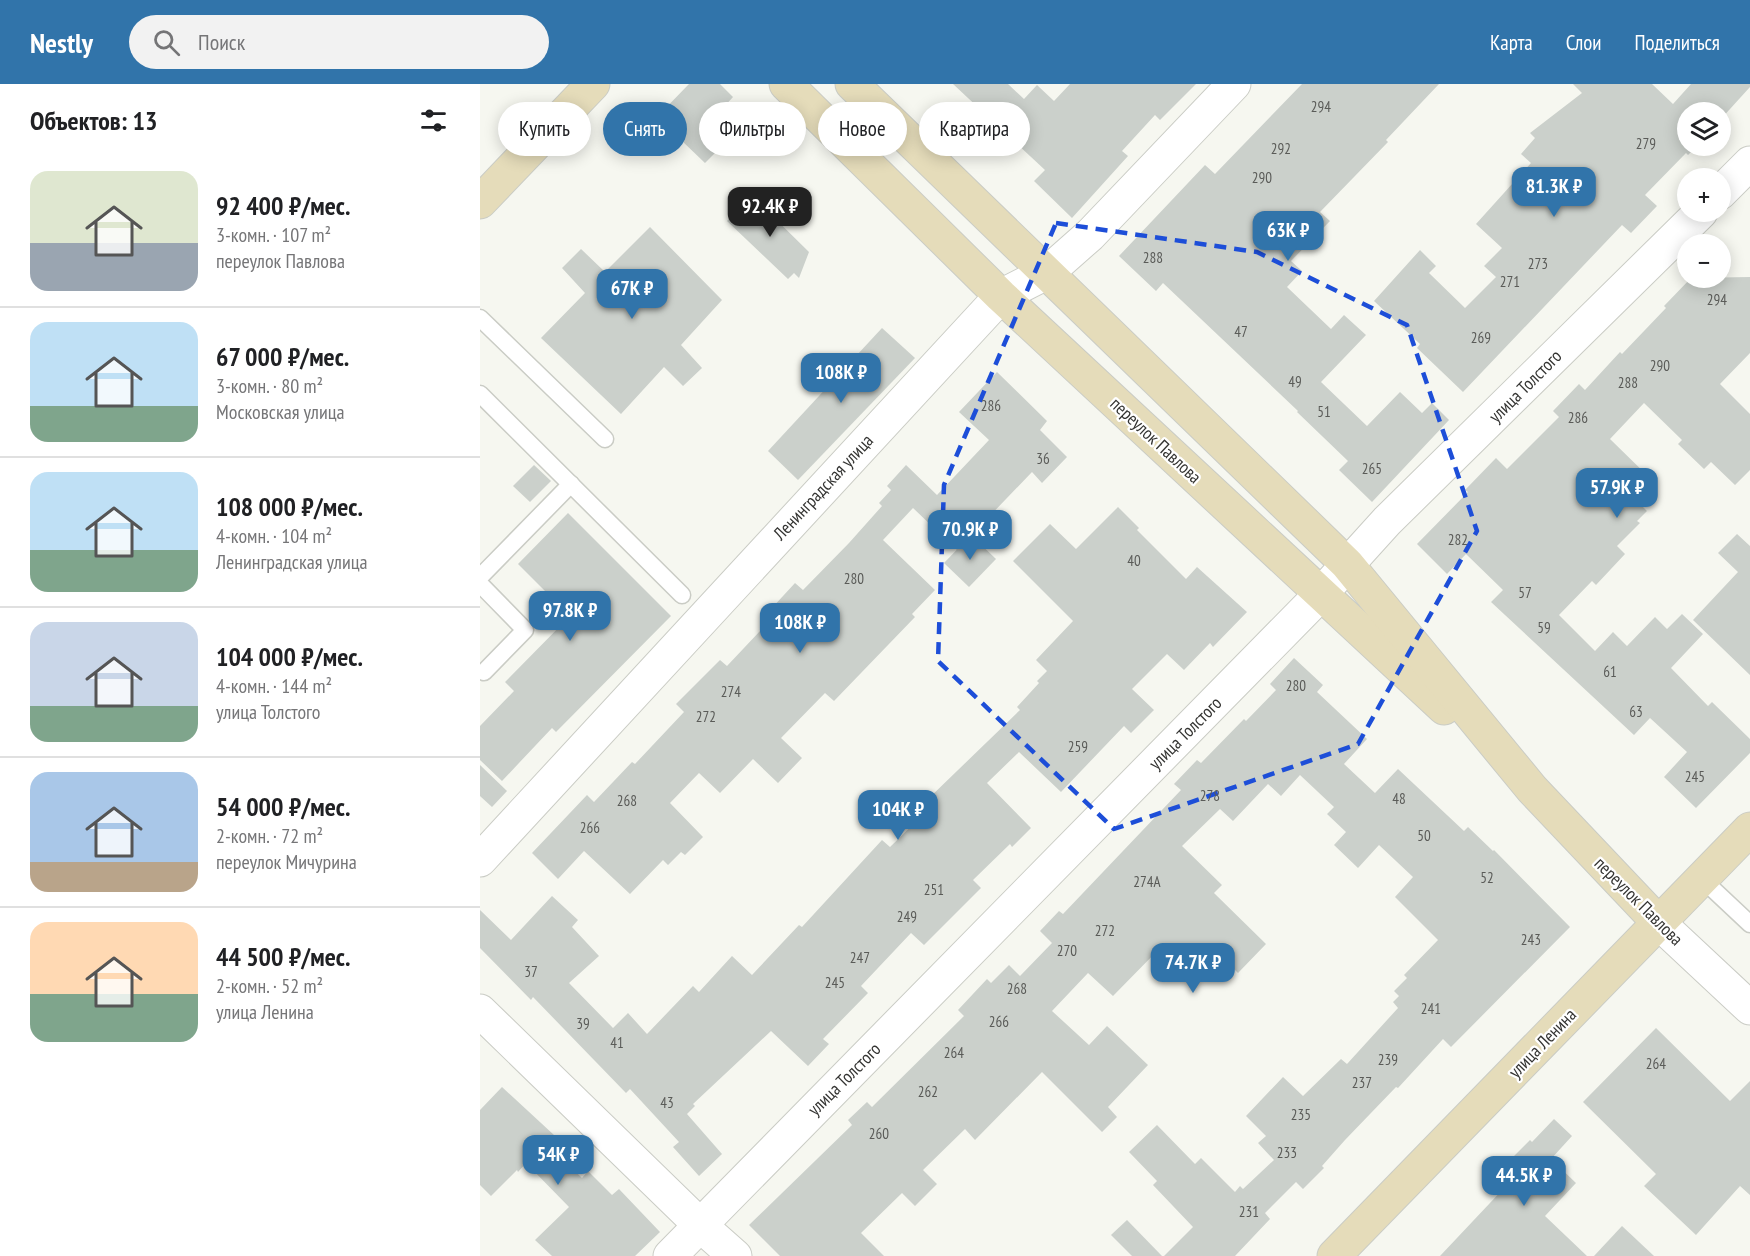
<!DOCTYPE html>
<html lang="ru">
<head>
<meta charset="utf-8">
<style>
	body { margin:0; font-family:"PT Sans Narrow",sans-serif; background:#f2f2f2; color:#202124; height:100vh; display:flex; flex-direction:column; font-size:22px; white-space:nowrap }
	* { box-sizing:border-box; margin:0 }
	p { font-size:20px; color:#757577 }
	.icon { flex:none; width:33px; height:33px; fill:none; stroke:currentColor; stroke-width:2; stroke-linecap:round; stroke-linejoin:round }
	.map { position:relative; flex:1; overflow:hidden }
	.panel { display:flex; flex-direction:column; background:#fff; width:480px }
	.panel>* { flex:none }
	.guide { position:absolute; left:18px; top:18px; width:570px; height:54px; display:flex; gap:12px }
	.tools { position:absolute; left:1197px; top:18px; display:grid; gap:12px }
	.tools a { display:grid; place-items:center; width:54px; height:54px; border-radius:50%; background:#fff; box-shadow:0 3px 15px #0003; font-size:30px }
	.price { position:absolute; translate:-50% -51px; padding:0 14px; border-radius:12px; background:#3174aa; color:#fff; font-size:20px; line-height:39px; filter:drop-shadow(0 2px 3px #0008) }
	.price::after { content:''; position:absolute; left:50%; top:36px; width:18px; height:14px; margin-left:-9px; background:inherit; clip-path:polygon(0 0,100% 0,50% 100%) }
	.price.active { background:#222; color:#fff }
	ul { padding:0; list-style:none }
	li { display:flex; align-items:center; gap:18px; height:150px; padding:0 30px }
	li+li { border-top:2px solid #e0e0e0 }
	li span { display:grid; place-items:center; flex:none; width:168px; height:120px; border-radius:18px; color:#555 }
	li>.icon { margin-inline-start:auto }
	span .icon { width:72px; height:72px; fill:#fffc; stroke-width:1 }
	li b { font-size:26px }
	h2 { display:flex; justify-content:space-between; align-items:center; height:72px; padding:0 30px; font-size:26px }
	.tag { padding:0 21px; border-radius:27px; background:#fff; box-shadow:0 3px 15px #0003; font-size:21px; line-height:54px }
	.tag.active { background:#3174aa; color:#fff }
	header { display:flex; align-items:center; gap:36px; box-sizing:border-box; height:84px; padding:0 30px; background:#3174aa; color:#fff }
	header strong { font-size:28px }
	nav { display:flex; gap:33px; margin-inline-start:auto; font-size:21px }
	.search { width:420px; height:54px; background:#f2f2f2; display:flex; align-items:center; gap:15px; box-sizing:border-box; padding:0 21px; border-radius:33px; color:#757577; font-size:22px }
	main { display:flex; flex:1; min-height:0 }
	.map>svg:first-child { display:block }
</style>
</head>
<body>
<header>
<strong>Nestly</strong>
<div class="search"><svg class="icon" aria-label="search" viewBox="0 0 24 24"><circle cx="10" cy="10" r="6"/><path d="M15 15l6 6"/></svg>Поиск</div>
<nav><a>Карта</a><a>Слои</a><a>Поделиться</a></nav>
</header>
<main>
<section class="panel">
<h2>Объектов: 13<svg class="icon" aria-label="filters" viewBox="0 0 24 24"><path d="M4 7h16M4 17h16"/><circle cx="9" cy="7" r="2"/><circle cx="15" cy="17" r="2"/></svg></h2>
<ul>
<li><span style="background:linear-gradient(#dfe7d0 60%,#9aa5b1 0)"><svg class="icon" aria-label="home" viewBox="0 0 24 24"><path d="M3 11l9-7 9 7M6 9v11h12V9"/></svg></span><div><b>92 400 ₽/мес.</b><p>3-комн. · 107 m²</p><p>переулок Павлова</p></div></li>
<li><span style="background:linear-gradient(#bfe0f5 70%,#7fa58c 0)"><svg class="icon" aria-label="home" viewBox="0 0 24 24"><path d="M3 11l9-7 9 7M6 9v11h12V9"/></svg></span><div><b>67 000 ₽/мес.</b><p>3-комн. · 80 m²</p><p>Московская улица</p></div></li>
<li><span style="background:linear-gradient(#bfe0f5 65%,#7fa58c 0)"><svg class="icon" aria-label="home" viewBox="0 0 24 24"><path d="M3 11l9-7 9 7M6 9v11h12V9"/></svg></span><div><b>108 000 ₽/мес.</b><p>4-комн. · 104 m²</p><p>Ленинградская улица</p></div></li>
<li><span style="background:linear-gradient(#c9d6e8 70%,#7fa58c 0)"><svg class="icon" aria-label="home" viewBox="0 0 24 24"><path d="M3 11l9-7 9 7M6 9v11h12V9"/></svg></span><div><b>104 000 ₽/мес.</b><p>4-комн. · 144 m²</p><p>улица Толстого</p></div></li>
<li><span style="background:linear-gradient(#a9c7e8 75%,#b9a48a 0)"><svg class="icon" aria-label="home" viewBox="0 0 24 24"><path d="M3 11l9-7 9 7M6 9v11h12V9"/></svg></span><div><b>54 000 ₽/мес.</b><p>2-комн. · 72 m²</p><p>переулок Мичурина</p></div></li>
<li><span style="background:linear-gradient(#ffd9b3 60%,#7fa58c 0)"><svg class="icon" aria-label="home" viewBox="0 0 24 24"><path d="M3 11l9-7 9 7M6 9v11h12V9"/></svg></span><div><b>44 500 ₽/мес.</b><p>2-комн. · 52 m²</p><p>улица Ленина</p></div></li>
</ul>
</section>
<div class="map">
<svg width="1270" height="1172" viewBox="0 0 1270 1172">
	<rect width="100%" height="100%" fill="#f6f7f0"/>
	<!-- building -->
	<g fill="#cbd0cb">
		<polygon points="209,0 240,0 253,13 242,25 261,43 225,79 177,33"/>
		<polygon points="473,0 528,0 544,15 557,1 574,17 590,0 716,0 680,36 675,31 642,67 648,72 592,134 554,97 565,86"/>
		<polygon points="822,0 959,0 906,56 908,58 840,128 850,137 811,177 822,187 807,203 851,245 864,231 886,251 841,298 887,342 920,308 942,329 952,319 969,336 892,418 859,386 868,377 817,328 818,327 683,199 676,207 639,172 725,81 735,90"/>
		<polygon points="1093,0 1172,0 1193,20 1211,0 1270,0 1270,3 1240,36 1240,28 1208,28 1208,62 1217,62 1208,71 1206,69 1165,111 1177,122 1151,149 1142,141 983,308 937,264 940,260 894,217 940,166 956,182 949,189 985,224 1016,193 1004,182 1022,164 996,140 1051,79 1041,70 1055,54 1050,49 1102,9"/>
		<polygon points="271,111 329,168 319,194 314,189 308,195 247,137"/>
		<polygon points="170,143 242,216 201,261 222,284 203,302 184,283 141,330 61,254 105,209 82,184 101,165 125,188"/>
		<polygon points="1270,193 1270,269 1240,300 1270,330 1270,386 1255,401 1231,378 1224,385 1198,360 1202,356 1164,319 1130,355 1175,399 1157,417 1167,427 1157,437 1160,439 1137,462 1145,470 1116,501 1112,497 1079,531 1115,567 1133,548 1147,562 1175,533 1187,545 1202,530 1223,550 1191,584 1228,622 1232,618 1270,655 1270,669 1216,724 1184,693 1207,668 1170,634 1154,651 1011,518 1023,506 986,470 967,490 937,460 988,408 985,406 1016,374 1027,385 1079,333 1073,327 1099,300 1105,306 1140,268 1142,270 1186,224 1184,222 1211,194"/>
		<polygon points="402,244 435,274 318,396 288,367"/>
		<polygon points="517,288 567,337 560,346 587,373 562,399 552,388 477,466 433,424 403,456 455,506 432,530 435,533 354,617 345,609 301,654 322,674 298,699 273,675 240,709 219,689 190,719 223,753 205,771 201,768 188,781 183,776 150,810 104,767 78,795 52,769 107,711 114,718 152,678 155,680 204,628 196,620 240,576 247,582 296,530 291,525 315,499 323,506 369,459 402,422 399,419 411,406 407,402 426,381 457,411 509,356 479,328"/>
		<polygon points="54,381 71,397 50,418 33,402"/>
		<polygon points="638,423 659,444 657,446 706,495 717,483 767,528 733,563 730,559 704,586 687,570 652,605 674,626 651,649 644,642 581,708 539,668 507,699 551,744 532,763 530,760 493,796 501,804 444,861 431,849 381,902 388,909 343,955 349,960 328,982 291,947 213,1020 215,1022 207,1030 242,1070 219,1092 193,1063 199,1058 150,1005 146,1009 53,913 51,916 0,864 0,826 31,856 72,812 98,836 92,843 119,872 89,899 133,944 148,929 167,950 213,902 219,908 252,872 272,891 319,841 322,843 402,756 410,763 451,723 446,717 540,626 537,623 559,599 557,597 567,587 556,576 593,537 533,477 570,440 596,465"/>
		<polygon points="88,429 191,532 76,648 72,644 22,697 0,676 0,642 34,607 25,598 90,532 38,480"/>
		<polygon points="1257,450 1270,462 1270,591 1213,536 1258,488 1238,469"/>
		<polygon points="491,451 516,475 489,503 464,479"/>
		<polygon points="814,574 843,601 837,608 887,655 864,680 895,709 918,685 984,747 988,743 1013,767 1014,766 1090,843 971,963 963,955 918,1004 916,1003 865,1056 842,1082 844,1084 823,1105 816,1098 785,1129 790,1135 755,1172 684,1172 713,1143 673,1101 677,1097 649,1068 677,1041 715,1080 721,1074 755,1108 760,1102 763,1105 794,1076 778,1059 786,1052 766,1032 803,993 823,1012 861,975 867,980 918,924 913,918 919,912 914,907 927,894 924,891 958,856 915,813 933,793 899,761 878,784 854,761 866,748 847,730 854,723 820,691 801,712 788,700 753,737 740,725 702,762 742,801 734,809 786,860 758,889 728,859 708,881 685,859 633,912 608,889 572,927 609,961 627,942 668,981 628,1023 637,1033 622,1048 562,988 495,1056 485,1045 443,1086 457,1100 435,1122 422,1109 381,1149 404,1172 300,1172 269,1141 372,1041 368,1036 387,1018 392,1023 484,932 478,926 507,895 511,899 529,881 540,892 572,859 560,847 579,827 583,830 701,706 694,700 717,676 721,679 764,635 766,637 796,606 790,600"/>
		<polygon points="0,681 27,707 12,723 0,712"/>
		<polygon points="1176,944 1250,1017 1270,997 1270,1111 1260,1102 1216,1151 1164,1102 1176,1090 1103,1018"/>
		<polygon points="22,1003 74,1051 66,1059 102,1094 108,1087 132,1111 139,1105 180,1148 155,1172 72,1172 55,1156 89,1123 46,1079 38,1088 37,1086 11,1112 0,1101 0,1026"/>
		<polygon points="1074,1035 1092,1052 1071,1075 1096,1099 1065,1132 1107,1172 960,1172 1042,1085 1031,1075 1050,1056 1052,1058"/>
		<polygon points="647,1136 682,1172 652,1172 631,1151"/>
		<polygon points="1142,1142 1174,1172 1114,1172"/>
	</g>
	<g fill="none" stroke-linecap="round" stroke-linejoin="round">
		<defs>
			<g id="lane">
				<polyline points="0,234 125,355"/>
				<polyline points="0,310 202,511"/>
				<polyline points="0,493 91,400"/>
				<polyline points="0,500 45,546 4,588"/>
				<polyline points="1221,794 1270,840"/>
			</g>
			<g id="street">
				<polyline points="1240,109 1270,79"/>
				<polyline points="0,776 521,212 568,188 610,151 754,0"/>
				<polyline points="1179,839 1270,924"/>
				<polyline points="0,927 220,1141 255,1172"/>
				<polyline points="190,1172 840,511 907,437 1221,128"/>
			</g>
			<g id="secondary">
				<polyline points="306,0 521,212 964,624"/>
				<polyline points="372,0 867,480 1052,705 1179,839"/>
				<polyline points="0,118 113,0"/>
				<polyline points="854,1172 1270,745"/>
			</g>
		</defs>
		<!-- lane casing -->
		<use href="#lane" stroke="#caccc5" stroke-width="19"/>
		<!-- street casing -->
		<use href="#street" stroke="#caccc5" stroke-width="35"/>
		<!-- secondary casing -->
		<use href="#secondary" stroke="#caccc5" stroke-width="35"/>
		<!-- lane -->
		<use href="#lane" stroke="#fff" stroke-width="16"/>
		<!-- street -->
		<use href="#street" stroke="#fff" stroke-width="33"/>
		<!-- secondary -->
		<use href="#secondary" stroke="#e5dcba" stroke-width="33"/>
	</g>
	<!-- marked area -->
	<path fill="none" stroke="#1d4ed8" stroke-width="4.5" stroke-dasharray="12 8" stroke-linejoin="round" d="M 576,139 L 777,168 L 927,241 L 997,447 L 878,660 L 634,745 L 458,577 L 464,401 Z"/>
	<g text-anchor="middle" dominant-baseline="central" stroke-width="4.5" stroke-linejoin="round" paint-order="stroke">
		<!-- number labels -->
		<g font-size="15" fill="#5a5b58">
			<text x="841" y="22">294</text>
			<text x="1166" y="59">279</text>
			<text x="801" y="64">292</text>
			<text x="782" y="93">290</text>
			<text x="673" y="173">288</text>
			<text x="1058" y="179">273</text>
			<text x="1030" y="197">271</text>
			<text x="1237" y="215">294</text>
			<text x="761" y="247">47</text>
			<text x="1001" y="253">269</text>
			<text x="1180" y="281">290</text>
			<text x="815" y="297">49</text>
			<text x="1148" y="298">288</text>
			<text x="511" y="321">286</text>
			<text x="844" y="327">51</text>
			<text x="1098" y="333">286</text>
			<text x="563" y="374">36</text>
			<text x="892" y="384">265</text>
			<text x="978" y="455">282</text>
			<text x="654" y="476">40</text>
			<text x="374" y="494">280</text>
			<text x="1045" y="508">57</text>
			<text x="1064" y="543">59</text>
			<text x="1130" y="587">61</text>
			<text x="816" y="601">280</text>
			<text x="251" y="607">274</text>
			<text x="1156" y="627">63</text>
			<text x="226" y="632">272</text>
			<text x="598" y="662">259</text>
			<text x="1215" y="692">245</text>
			<text x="730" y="711">278</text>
			<text x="919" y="714">48</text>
			<text x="147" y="716">268</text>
			<text x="110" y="743">266</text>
			<text x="944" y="751">50</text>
			<text x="1007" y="793">52</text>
			<text x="667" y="797">274А</text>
			<text x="454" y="805">251</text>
			<text x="427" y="832">249</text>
			<text x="625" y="846">272</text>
			<text x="1051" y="855">243</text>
			<text x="587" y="866">270</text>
			<text x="380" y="873">247</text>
			<text x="51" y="887">37</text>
			<text x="355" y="898">245</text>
			<text x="537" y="904">268</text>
			<text x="951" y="924">241</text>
			<text x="519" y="937">266</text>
			<text x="103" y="939">39</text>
			<text x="137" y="958">41</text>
			<text x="474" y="968">264</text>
			<text x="908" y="975">239</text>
			<text x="1176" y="979">264</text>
			<text x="882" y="998">237</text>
			<text x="448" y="1007">262</text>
			<text x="187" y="1018">43</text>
			<text x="821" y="1030">235</text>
			<text x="399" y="1049">260</text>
			<text x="807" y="1068">233</text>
			<text x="769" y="1127">231</text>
		</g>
		<!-- street labels -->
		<g font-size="18" fill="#343432" stroke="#fff">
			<text transform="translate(1045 302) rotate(-45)">улица Толстого</text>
			<text transform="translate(676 356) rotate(43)">переулок Павлова</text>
			<text transform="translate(343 403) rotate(-47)">Ленинградская улица</text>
			<text transform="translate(705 649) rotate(-45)">улица Толстого</text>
			<text transform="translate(1159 817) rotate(45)">переулок Павлова</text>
			<text transform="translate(1062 959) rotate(-46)">улица Ленина</text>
			<text transform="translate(364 995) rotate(-45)">улица Толстого</text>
		</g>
	</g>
</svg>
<div class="tools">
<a><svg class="icon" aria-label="layers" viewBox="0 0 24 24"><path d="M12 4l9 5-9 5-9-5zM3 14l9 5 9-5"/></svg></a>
<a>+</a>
<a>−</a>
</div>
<b class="price" style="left:1074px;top:134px">81.3K ₽</b>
<b class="price active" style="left:290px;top:154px">92.4K ₽</b>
<b class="price" style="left:808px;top:178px">63K ₽</b>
<b class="price" style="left:152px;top:236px">67K ₽</b>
<b class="price" style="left:361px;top:320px">108K ₽</b>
<b class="price" style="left:1137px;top:435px">57.9K ₽</b>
<b class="price" style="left:490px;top:477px">70.9K ₽</b>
<b class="price" style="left:90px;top:558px">97.8K ₽</b>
<b class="price" style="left:320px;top:570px">108K ₽</b>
<b class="price" style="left:418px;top:757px">104K ₽</b>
<b class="price" style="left:713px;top:910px">74.7K ₽</b>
<b class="price" style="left:78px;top:1102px">54K ₽</b>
<b class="price" style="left:1044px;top:1123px">44.5K ₽</b>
<div class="guide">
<a class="tag">Купить</a>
<a class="tag active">Снять</a>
<a class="tag">Фильтры</a>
<a class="tag">Новое</a>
<a class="tag">Квартира</a>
</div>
</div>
</main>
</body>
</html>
